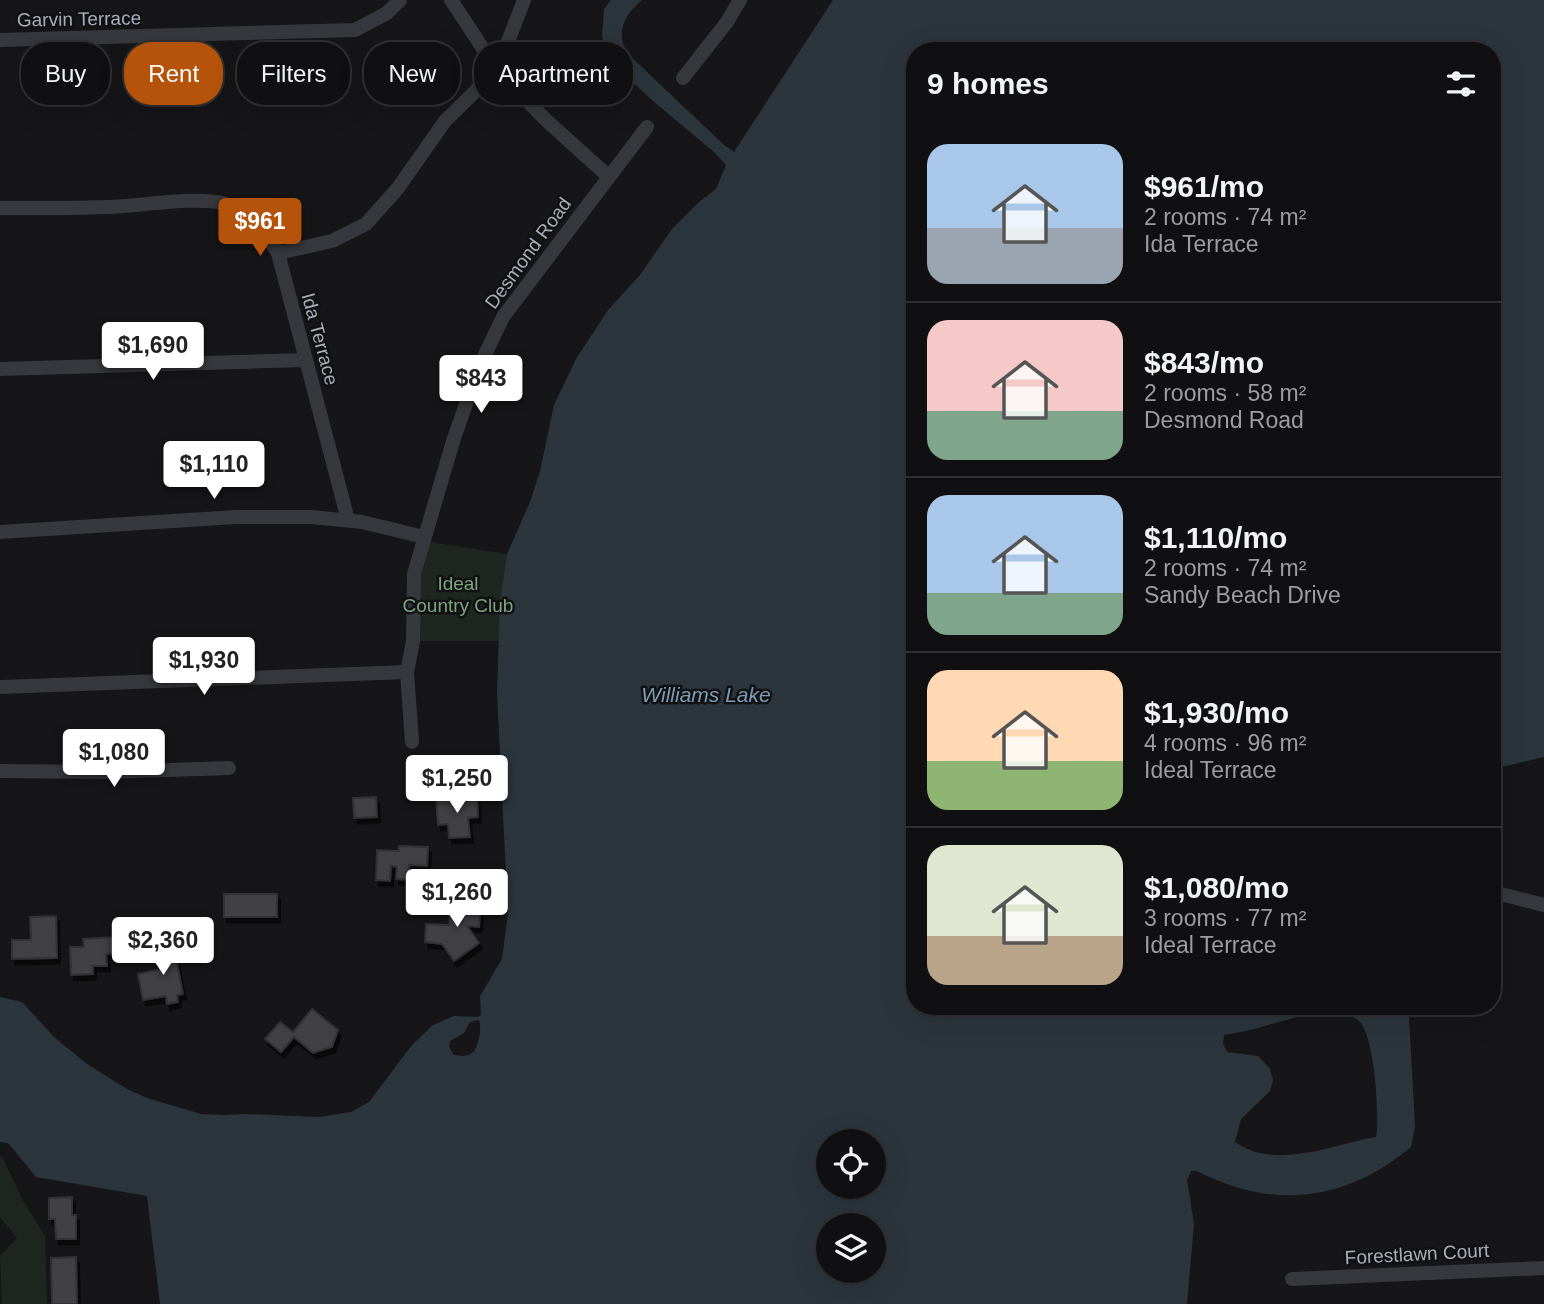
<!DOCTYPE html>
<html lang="en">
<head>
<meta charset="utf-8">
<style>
	body { margin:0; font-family:Arial,sans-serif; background:#19191b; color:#f1f3f6; height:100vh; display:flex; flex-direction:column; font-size:26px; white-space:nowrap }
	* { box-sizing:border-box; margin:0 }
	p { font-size:23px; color:#9c9d9f }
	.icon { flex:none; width:38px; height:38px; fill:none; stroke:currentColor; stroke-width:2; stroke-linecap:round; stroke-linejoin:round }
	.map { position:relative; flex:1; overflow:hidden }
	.side { position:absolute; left:906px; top:42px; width:595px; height:973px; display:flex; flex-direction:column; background:#101012; border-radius:28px; box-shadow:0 7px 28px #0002,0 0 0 2px #303032 }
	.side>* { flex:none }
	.banner { position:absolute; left:21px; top:42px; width:665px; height:63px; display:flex; gap:14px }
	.controls { position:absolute; left:816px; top:1129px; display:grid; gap:14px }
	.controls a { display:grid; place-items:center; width:70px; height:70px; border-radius:50%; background:#101012; box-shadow:0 7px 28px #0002,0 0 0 2px #303032; font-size:35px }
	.price { position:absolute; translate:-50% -60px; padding:0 16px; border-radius:7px; background:#fff; color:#222; font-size:23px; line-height:46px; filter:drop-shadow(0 2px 4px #0008) }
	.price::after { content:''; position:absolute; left:50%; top:42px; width:21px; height:16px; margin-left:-10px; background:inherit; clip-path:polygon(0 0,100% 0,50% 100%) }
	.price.current { background:#b45309; color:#fff }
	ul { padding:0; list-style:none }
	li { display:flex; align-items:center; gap:21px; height:175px; padding:0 21px }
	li+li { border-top:2px solid #303032 }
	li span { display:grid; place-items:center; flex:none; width:196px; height:140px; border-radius:21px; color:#555 }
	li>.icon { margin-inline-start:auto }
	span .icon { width:84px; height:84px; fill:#fffc; stroke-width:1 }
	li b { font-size:30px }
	h2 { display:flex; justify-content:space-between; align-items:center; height:84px; padding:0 21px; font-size:30px }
	.chip { padding:0 24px; border-radius:28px; background:#101012; box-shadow:0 7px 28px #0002,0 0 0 2px #303032; font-size:24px; line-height:63px }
	.chip.current { background:#b45309; color:#fff }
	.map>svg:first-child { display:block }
</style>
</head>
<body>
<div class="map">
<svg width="1544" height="1304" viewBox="0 0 1544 1304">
	<defs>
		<filter id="shadow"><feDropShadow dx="3" dy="5.5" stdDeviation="0" flood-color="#0009"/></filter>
	</defs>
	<rect width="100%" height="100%" fill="#161618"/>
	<!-- green -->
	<g fill="#1e261f">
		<polygon points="430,542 507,554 499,641 413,641 414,574"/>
		<polygon points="2,1156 22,1199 45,1236 47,1304 2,1304 0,1256 17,1238 0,1217 0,1158"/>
	</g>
	<!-- water -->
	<path fill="#2c353c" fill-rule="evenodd" d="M 611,0 L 642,0 C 625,14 615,32 627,53 L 724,145 L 734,152 L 833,0 L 1544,0 L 1544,757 L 1493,769 L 1493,51 L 915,51 L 915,1006 L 1406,1006 L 1409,1017 L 1415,1127 L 1411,1147 C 1345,1202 1273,1210 1197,1171 L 1191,1171 L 1187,1180 L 1194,1224 L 1187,1304 L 160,1304 L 147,1196 L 36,1177 L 8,1143 L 0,1142 L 0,997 L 22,1002 L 54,1037 L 87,1064 L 127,1089 L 147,1098 L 201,1114 L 224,1115 L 246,1114 L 319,1117 L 351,1112 L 369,1102 L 412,1045 L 433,1025 L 454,1016 L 477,1017 L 481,1015 L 480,996 L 502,959 L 508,914 L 497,693 L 500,602 L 507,554 L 530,502 L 540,471 L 554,405 L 576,359 L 608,310 L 640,275 L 672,229 L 699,202 L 716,189 L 726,165 L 714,152 L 653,101 L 624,74 L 608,55 L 602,37 L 604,9 ZM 1323,1012 C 1335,1013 1349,1013 1359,1021 C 1374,1033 1380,1117 1376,1137 C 1334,1144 1275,1171 1235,1142 L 1241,1119 L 1270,1091 L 1273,1080 L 1270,1069 L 1258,1056 L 1227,1052 L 1223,1044 L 1224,1035 L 1251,1030 L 1307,1014 ZM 479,1020 C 482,1027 479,1047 472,1053 C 467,1057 459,1056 454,1055 L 449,1047 L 450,1041 L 464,1033 L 470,1022 ZM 873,1141 L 873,1186 L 828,1186 L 828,1141 ZM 873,1225 L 873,1270 L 828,1270 L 828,1225 Z"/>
	<!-- building -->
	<g fill="#404145" stroke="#303034" stroke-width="2" filter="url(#shadow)">
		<polygon points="477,796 478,817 468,818 470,837 449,838 448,824 438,825 436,799"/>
		<polygon points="376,797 377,817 354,818 353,798"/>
		<polygon points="399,846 428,847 427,866 409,865 408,880 396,879 397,867 391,866 390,881 376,880 377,850 399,851"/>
		<rect x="224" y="894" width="53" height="23"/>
		<polygon points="451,901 481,903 479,927 467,926 479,943 454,961 442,944 425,942 426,924 449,925"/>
		<polygon points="56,916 57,958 12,959 12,940 31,940 30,917"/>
		<polygon points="115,937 116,953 106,954 107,966 93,966 93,974 71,975 70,947 84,947 83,939"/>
		<polygon points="173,943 183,994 177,995 178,1002 167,1004 166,996 143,1000 138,974 161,969 156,947"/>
		<polygon points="312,1009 338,1030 332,1047 313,1053 294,1037 281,1052 265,1039 280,1022 293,1032"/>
		<polygon points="72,1197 72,1215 76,1215 76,1239 56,1239 55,1219 49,1219 49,1198"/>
		<polygon points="76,1257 77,1304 52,1304 51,1258"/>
	</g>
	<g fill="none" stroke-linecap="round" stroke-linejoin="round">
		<!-- minor -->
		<g stroke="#37383d" stroke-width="14">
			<polyline points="451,0 497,70 546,120 609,177"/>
			<polyline points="0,40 355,30 387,13 400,0"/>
			<polyline points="683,78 727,22 740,0"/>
			<path d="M 0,208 C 42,208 83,209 125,206 C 154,204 195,197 223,203 C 249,210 264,232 278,253 L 348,520"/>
			<polyline points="278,253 332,241 366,224 398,188 445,121 497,70 524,0"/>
			<polyline points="0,369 305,360"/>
			<polyline points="0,532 236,517 311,517 362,522 424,537"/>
			<polyline points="0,687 407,672"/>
			<polyline points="412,742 407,672 413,641 414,574 454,438 480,365 503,317 647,127"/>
			<polyline points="0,771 107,772 229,768"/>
			<polyline points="1493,892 1544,905"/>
			<polyline points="1292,1279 1544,1268"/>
		</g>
	</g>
	<g text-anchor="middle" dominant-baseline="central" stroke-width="5" stroke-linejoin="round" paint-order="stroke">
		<!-- street labels -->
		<g font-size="19" fill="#a8adb8" stroke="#111113">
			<text transform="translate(79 19) rotate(-1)">Garvin Terrace</text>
			<text transform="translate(528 253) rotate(-54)">Desmond Road</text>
			<text transform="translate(320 339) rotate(75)">Ida Terrace</text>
			<text transform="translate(1417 1254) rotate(-3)">Forestlawn Court</text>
		</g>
		<!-- park labels -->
		<g font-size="19" fill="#7fa381" stroke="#111113">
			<text x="458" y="583">Ideal<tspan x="458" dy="22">Country Club</tspan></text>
		</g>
		<!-- water labels -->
		<g font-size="21" font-style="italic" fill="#7f9bb3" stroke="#111113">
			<text x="706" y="694">Williams Lake</text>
		</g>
	</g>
</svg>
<div class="controls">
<a><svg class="icon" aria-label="locate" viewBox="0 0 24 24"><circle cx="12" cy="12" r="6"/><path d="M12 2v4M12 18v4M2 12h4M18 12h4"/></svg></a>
<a><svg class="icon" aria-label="layers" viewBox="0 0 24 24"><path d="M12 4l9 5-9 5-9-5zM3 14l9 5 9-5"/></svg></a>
</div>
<b class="price current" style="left:260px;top:258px">$961</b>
<b class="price" style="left:153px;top:382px">$1,690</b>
<b class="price" style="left:481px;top:415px">$843</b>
<b class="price" style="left:214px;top:501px">$1,110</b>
<b class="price" style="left:204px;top:697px">$1,930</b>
<b class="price" style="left:114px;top:789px">$1,080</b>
<b class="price" style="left:457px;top:815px">$1,250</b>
<b class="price" style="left:457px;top:929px">$1,260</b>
<b class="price" style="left:163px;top:977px">$2,360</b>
<div class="banner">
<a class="chip">Buy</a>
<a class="chip current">Rent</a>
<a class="chip">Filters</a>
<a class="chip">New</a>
<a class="chip">Apartment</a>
</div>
<section class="side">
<h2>9 homes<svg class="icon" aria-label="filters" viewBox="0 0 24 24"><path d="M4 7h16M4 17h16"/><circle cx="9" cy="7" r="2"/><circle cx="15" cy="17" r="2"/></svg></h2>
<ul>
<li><span style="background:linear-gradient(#a9c7e8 60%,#9aa5b1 0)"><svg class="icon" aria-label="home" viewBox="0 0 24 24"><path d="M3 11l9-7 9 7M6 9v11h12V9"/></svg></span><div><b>$961/mo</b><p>2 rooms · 74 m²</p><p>Ida Terrace</p></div></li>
<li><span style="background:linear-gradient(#f6c9c9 65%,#7fa58c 0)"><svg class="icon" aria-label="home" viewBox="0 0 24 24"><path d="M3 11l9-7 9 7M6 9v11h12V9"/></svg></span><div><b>$843/mo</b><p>2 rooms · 58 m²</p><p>Desmond Road</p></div></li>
<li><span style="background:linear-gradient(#a9c7e8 70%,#7fa58c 0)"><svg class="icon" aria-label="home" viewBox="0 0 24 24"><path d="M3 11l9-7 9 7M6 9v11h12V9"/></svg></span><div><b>$1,110/mo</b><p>2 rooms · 74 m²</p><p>Sandy Beach Drive</p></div></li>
<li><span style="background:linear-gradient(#ffd9b3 65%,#8fb573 0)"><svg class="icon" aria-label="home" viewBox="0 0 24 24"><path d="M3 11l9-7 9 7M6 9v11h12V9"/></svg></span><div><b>$1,930/mo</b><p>4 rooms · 96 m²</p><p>Ideal Terrace</p></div></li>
<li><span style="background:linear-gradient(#dfe7d0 65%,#b9a48a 0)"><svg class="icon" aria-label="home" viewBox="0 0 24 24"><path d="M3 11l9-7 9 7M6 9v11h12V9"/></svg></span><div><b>$1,080/mo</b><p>3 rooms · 77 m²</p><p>Ideal Terrace</p></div></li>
</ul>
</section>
</div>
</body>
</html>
